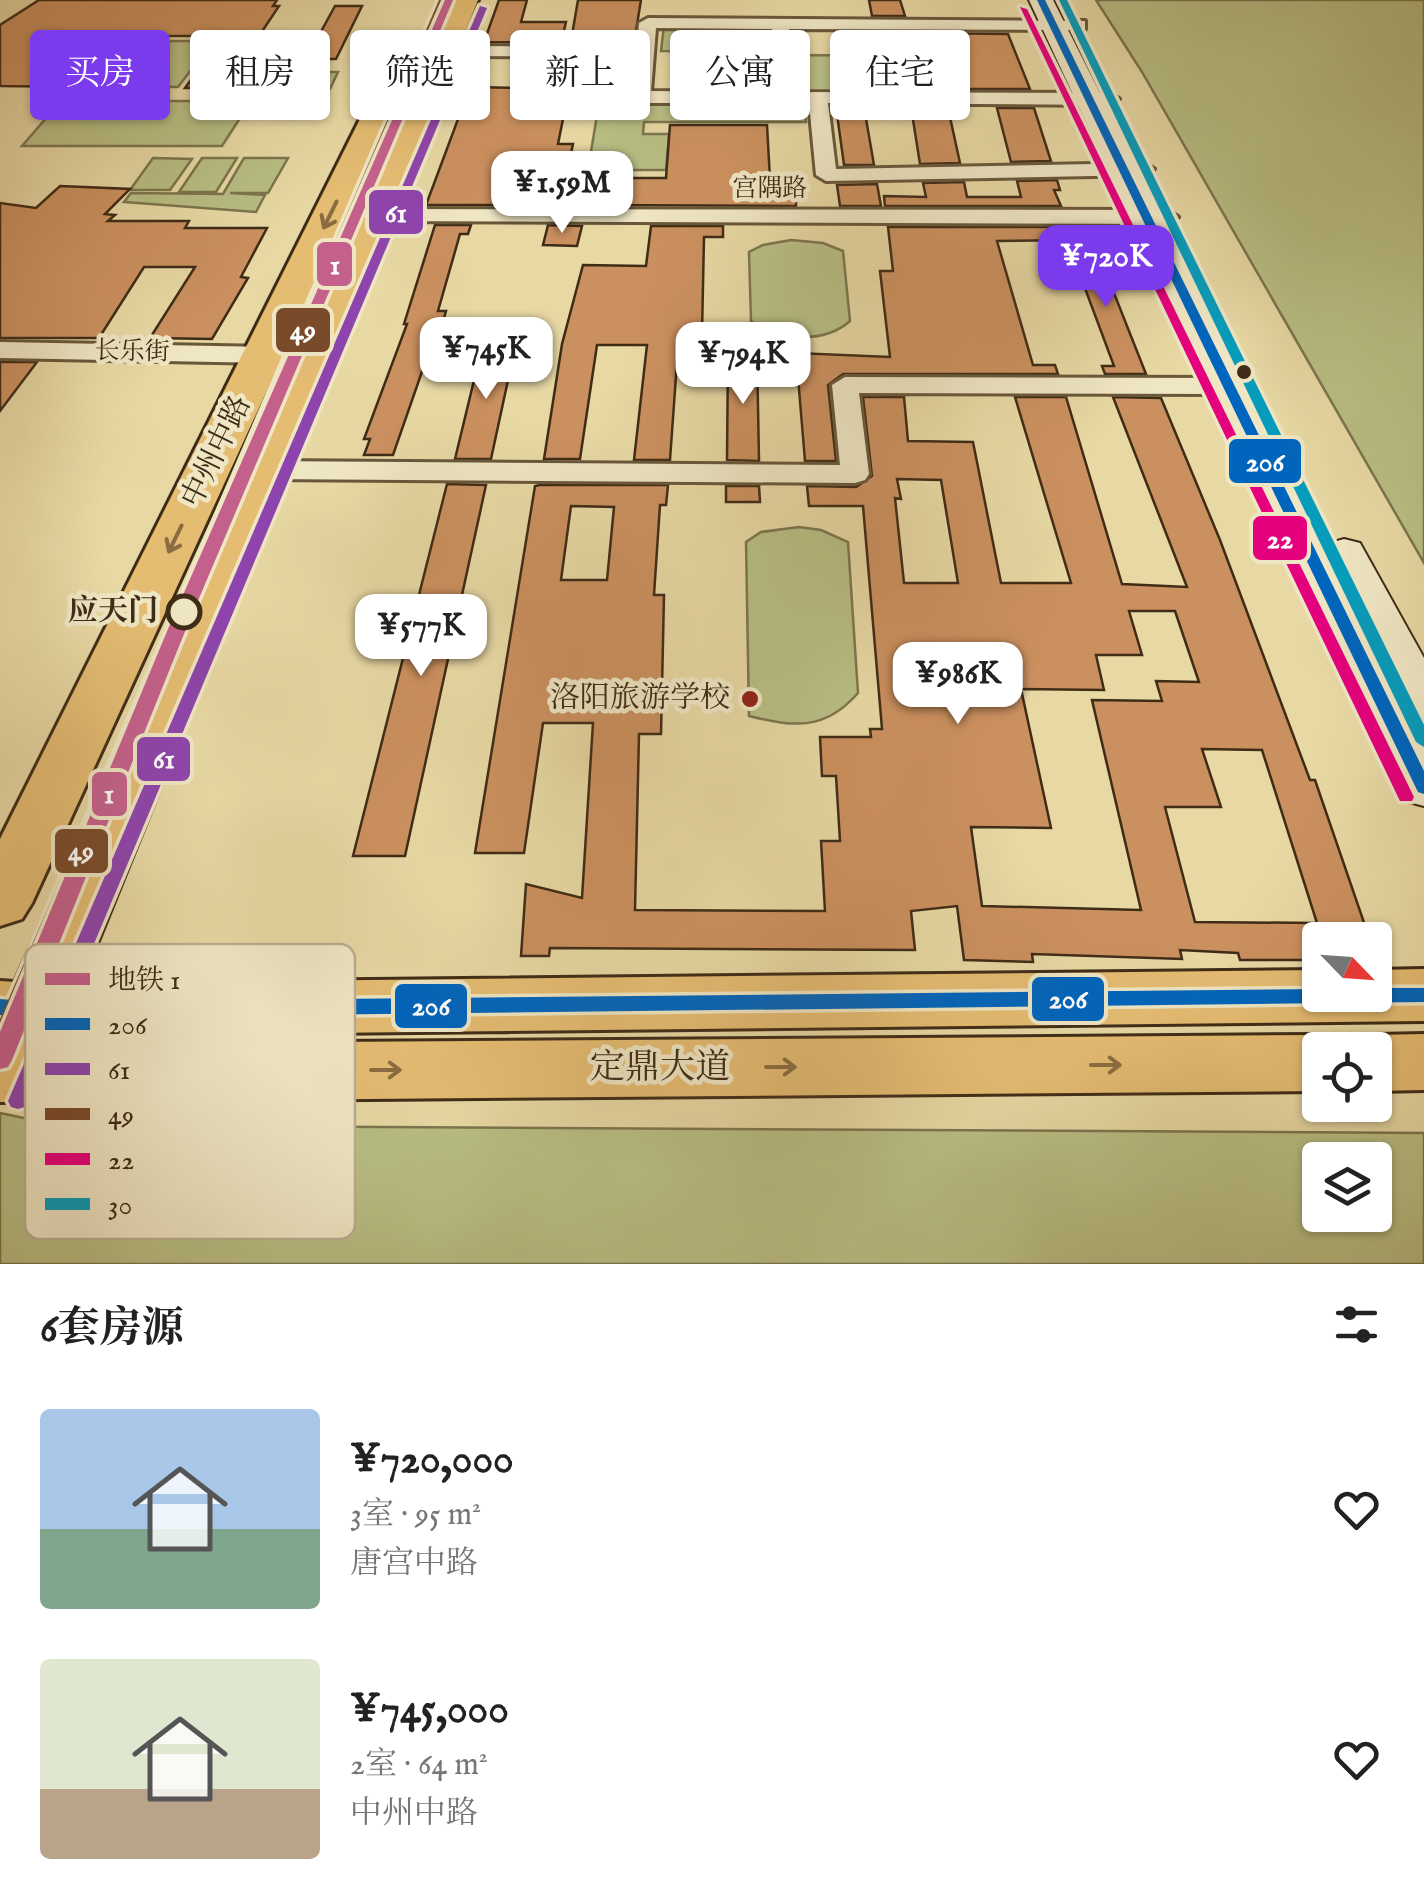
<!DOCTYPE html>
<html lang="zh">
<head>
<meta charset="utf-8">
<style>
	body { margin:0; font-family:"IM FELL English","Noto Serif SC",serif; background:#f2f2f2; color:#222; height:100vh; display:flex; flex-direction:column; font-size:38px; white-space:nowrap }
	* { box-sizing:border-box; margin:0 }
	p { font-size:32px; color:#767676 }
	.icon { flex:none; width:55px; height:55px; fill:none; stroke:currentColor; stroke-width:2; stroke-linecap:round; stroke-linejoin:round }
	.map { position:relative; height:1264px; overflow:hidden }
	.side { display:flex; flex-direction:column; background:#fff; flex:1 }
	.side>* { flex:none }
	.top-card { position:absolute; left:30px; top:30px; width:1365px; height:90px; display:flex; gap:20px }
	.needle { width:65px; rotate:115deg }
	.tools { position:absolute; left:1302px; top:922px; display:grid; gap:20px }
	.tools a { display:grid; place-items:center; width:90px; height:90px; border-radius:10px; background:#fff; box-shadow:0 2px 8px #0004; font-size:50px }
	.price { position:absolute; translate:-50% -85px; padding:0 22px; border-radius:20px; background:#fff; color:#222; font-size:32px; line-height:65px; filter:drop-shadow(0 2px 5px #0008) }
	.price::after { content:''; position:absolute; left:50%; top:60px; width:30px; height:22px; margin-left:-15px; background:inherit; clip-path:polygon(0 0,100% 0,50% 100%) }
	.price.active { background:#7c3aed; color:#fff }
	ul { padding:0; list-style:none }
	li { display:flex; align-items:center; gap:30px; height:250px; padding:0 40px }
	li span { display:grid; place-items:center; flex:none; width:280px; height:200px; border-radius:10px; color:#555 }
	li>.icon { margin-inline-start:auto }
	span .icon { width:120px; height:120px; fill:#fffc; stroke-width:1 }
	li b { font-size:42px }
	h2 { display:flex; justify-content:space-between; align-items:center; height:120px; padding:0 40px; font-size:42px }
	.chip { padding:0 35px; border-radius:10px; background:#fff; box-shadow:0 2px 8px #0004; font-size:35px; line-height:90px }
	.chip.active { background:#7c3aed; color:#fff }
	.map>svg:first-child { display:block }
</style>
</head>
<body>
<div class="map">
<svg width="1424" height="1264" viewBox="0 0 1424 1264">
	<rect width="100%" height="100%" fill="#e7d8a4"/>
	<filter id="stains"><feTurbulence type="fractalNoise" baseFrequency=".002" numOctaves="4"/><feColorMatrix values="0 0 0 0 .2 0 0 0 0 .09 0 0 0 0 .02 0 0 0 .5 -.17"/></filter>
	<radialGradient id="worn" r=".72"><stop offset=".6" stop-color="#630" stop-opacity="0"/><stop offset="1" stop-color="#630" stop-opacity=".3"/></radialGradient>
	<!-- green -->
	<g fill="#b8be84" stroke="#7c754e" stroke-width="2.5" fill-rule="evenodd">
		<polygon points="1096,0 1424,0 1424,563 1142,72"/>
		<polygon points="664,26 767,27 767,52 661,51"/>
		<polygon points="147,41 213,41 178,87 107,87"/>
		<polygon points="802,55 981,57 931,88 932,96 804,94"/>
		<polygon points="267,72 338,72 330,89 257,89"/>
		<polygon points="61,101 251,101 222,146 22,146"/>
		<polygon points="599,103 804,104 806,122 644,122 643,134 669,134 666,170 588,170"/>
		<polygon points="153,158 192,159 170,190 130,190"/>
		<polygon points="202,158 237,158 216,192 179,192"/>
		<polygon points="244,158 288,158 268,193 230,193 265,195 256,212 124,202 131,193 223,194"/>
		<path d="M 791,240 L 823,243 L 843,251 L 850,321 C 824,344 779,341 751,321 L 749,252 L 763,245 Z"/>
		<path d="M 799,527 L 821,530 L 848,542 L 858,693 C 825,731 794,727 749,716 L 746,542 L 761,532 Z"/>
		<path d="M 0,1113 L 57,1125 L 1424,1133 L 1424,1264 L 0,1264 ZM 1320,1160 L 1375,1160 L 1375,1215 L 1320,1215 Z"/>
	</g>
	<!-- building -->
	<g fill="#cb905f" stroke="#3f2c17" stroke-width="2.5" fill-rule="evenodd">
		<polygon points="39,0 277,0 273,6 279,6 259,36 250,36 214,88 185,88 223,36 132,36 85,87 0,86 0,25"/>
		<polygon points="499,0 527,0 521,22 566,22 561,43 484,42"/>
		<polygon points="578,0 641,0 634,43 606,43 608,35 572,35"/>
		<polygon points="869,0 900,0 905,16 872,16"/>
		<polygon points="335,6 362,6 336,59 306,59"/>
		<polygon points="920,33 1008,34 1030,89 931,89"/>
		<polygon points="603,61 632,61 628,95 596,95"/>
		<polygon points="470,87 569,89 558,144 573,144 568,167 533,166 521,205 426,205"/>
		<polygon points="836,107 864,107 874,165 844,165"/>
		<polygon points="911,107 948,108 960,163 920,164"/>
		<polygon points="997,108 1034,108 1051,161 1011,162"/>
		<polygon points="670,125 767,125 770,179 796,179 796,206 586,205 592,178 666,178"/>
		<polygon points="1057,180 1060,190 1054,190 1061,206 885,206 884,196 926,197 923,183 964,182 967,197 1021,197 1017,181"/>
		<polygon points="877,184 881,206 840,206 837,185"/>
		<polygon points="60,186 130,189 105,214 115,215 108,221 189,221 185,228 267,228 241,277 248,278 212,339 150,338 195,267 144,267 99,338 0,338 0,203 36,208"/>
		<polygon points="435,225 471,225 468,234 460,234 438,311 446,311 432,360 426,360 393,455 364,455 370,439 364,439 407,324 404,324"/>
		<polygon points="548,225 582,226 577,246 543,245"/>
		<polygon points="651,226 723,226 723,237 704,237 702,334 679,334 670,460 634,460 647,345 597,345 580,459 544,459 562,344 583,265 646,266"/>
		<polygon points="888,227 1069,227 1074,240 997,241 1033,365 1055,365 1058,374 843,374 828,385 836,461 805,461 796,353 890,357 880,271 893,271"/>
		<polygon points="1067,240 1093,240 1146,374 1105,374 1102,366 1114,366"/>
		<polygon points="483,343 516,343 491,459 455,459"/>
		<polygon points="728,352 757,352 759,461 727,460"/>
		<polygon points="0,362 37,362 0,411"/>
		<path d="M 863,397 L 904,397 L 908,441 L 973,442 L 1001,583 L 1071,583 L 1015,397 L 1066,397 L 1122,584 L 1187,587 L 1113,397 L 1161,398 L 1220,540 L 1310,780 L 1315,780 L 1370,940 L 1323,940 L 1320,931 L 1320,960 L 1240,960 L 1238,953 L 1180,950 L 1182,959 L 1032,954 L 1033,962 L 964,960 L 957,906 L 911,911 L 915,950 L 550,948 L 549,956 L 521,956 L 526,884 L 582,898 L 593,723 L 543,723 L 524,853 L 475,853 L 535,486 L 540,485 L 668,485 L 666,505 L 660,505 L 654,595 L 664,595 L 661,734 L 639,734 L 635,910 L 825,911 L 821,841 L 840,841 L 836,776 L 822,776 L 820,737 L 871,737 L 870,729 L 882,729 L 863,506 L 809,506 L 807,486 L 856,487 L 872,476 ZM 897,479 L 941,480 L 958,583 L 904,583 L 895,498 L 901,499 ZM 571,506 L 614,507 L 607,580 L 561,580 ZM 1129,611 L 1175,611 L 1199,682 L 1156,681 L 1162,701 L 1092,700 L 1141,910 L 982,906 L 971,827 L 1051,828 L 1021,689 L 1104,690 L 1096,655 L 1142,655 ZM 1202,749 L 1262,750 L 1317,923 L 1195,922 L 1165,807 L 1221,807 Z"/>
		<polygon points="447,484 486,485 405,856 353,856"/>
		<polygon points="726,486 759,486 760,502 726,502"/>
	</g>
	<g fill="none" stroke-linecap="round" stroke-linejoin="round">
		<defs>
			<g id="minor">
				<path d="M 648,18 L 1085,21 L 1085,29 L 1079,30 L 789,29 L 792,92 L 1109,93 L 1119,99 L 1109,105 L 828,103 L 836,169 L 1144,163 L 1154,169 L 1144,175 L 826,181 L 816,175 L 809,103 L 641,103 L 632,97 L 636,57 L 468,56 L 459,51 L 468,46 L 637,47 L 639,23 ZM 656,28 L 772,29 L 773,92 L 651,91 Z"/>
				<polygon points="372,209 1167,210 1178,217 1167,224 364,221 361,216"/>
				<polygon points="0,342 263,347 276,355 263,363 0,358"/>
				<polygon points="845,377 1230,378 1243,386 1230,394 859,393 869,474 865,480 855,483 264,479 254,476 250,470 254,464 264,461 840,465 832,385"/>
			</g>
			<polygon id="secondary" points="1029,0 1053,0 1327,544 1344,539 1360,543 1424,658 1424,720 1415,718 1424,735 1424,806 1405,801 1397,788"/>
			<g id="primary">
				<polygon points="452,0 478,0 81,983 1320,970 1320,995 1375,995 1375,970 1424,969 1424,1021 60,1036 56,1044 1320,1035 1345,1043 1348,1048 1350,1043 1375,1035 1424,1034 1424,1090 1375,1091 1375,1050 1320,1050 1320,1091 0,1102 0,981 15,982"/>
				<polygon points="391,78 402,81 406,87 32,903 22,919 0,926 0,839 376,87 380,81"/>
			</g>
		</defs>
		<!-- minor casing -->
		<use href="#minor" stroke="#69573a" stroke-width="6"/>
		<!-- secondary casing -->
		<use href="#secondary" stroke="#3f2c17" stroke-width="4"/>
		<!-- primary casing -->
		<use href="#primary" stroke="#3f2c17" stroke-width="6"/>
		<!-- minor -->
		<use href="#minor" fill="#efe6c4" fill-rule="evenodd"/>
		<!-- secondary -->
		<use href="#secondary" fill="#efe6c4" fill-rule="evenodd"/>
		<!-- primary -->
		<use href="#primary" fill="#e4bc72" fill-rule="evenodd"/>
		<defs>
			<g id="bus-1">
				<polygon points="1037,0 1045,0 1424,771 1424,794 1418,792 1416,788"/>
				<polygon points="1375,988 1424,988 1424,1002 36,1018 0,1015 0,999 36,1002 1320,989 1320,995 1375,995"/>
			</g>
			<polygon id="bus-2" points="480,6 487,8 28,1101 25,1107 18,1109 11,1107 8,1101"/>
			<polygon id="bus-3" points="439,0 447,0 10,1042 7,1048 0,1050 0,1019"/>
			<polygon id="bus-4" points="1020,7 1027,9 1414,797 1412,801 1400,801 1398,797"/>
			<polygon id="bus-5" points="1059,0 1067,0 1424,725 1424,747 1416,742"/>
		</defs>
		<!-- bus-1 casing -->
		<use href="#bus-1" stroke="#efe6c4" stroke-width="7"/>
		<!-- bus-2 casing -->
		<use href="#bus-2" stroke="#efe6c4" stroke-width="7"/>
		<!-- bus-3 casing -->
		<use href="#bus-3" stroke="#efe6c4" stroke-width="7"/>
		<!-- bus-4 casing -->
		<use href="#bus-4" stroke="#efe6c4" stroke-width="7"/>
		<!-- bus-5 casing -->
		<use href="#bus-5" stroke="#efe6c4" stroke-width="7"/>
		<!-- bus-1 -->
		<use href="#bus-1" fill="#0065bd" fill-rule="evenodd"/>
		<!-- bus-2 -->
		<use href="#bus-2" fill="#8e44ad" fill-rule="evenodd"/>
		<!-- bus-3 -->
		<use href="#bus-3" fill="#7a4b2a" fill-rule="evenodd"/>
		<!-- bus-4 -->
		<use href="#bus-4" fill="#e5007d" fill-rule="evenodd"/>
		<!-- bus-5 -->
		<use href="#bus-5" fill="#069cbc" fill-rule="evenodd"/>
		<defs>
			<polygon id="metro-1" points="445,0 453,0 186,629 12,1060 8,1067 0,1069 0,1032 168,629"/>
		</defs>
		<!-- metro-1 casing -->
		<use href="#metro-1" stroke="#efe6c4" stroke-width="7"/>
		<!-- metro-1 -->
		<use href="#metro-1" fill="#c4608c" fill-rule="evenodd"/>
	</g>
	<!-- one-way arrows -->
	<defs><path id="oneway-shaft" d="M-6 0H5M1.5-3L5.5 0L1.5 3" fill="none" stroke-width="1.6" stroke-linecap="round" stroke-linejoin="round" transform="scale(2.5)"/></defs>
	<g stroke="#896d40">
		<use href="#oneway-shaft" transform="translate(330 215) rotate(116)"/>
		<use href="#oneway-shaft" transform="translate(175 539) rotate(116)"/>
		<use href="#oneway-shaft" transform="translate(1106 1065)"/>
		<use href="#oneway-shaft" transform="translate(781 1067)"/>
		<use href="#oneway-shaft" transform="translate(386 1070)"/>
	</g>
	<!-- markers -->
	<circle fill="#3f2c17" stroke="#efe6c4" stroke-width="4" cx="1244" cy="372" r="9"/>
	<circle fill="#efe6c4" stroke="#3f2c17" stroke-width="5" cx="184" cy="612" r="16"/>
	<circle fill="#8f2418" stroke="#efe6c4" stroke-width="4" cx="750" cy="699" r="10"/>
	<g text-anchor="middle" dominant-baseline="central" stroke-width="9" stroke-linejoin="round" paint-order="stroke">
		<!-- far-street labels -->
		<g font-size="25" fill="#3f2c17" stroke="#efe6c4">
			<text x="770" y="189">宫隅路</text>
			<text transform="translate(132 352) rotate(1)">长乐街</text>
		</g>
		<!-- street labels -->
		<g font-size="30" fill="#3f2c17" stroke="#efe6c4">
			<text transform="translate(217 452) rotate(-64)">中州中路</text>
		</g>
		<!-- stop labels -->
		<g font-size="30" font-weight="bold" fill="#3f2c17" stroke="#efe6c4" text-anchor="end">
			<text x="158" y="612">应天门</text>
		</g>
		<!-- poi labels -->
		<g font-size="30" fill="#3f2c17" stroke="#efe6c4" text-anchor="end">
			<text x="730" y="699">洛阳旅游学校</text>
		</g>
		<!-- near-street labels -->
		<g font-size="35" fill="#3f2c17" stroke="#efe6c4">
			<text x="660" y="1068">定鼎大道</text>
		</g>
	</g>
	<!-- legend -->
	<rect x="25" y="944" width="330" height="295" rx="15" fill="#efe6c4" stroke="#baae90" stroke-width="2.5"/>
	<rect x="45" y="973" width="45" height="12" fill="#c4608c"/>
	<rect x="45" y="1018" width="45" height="12" fill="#0065bd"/>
	<rect x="45" y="1063" width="45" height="12" fill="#8e44ad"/>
	<rect x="45" y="1108" width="45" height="12" fill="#7a4b2a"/>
	<rect x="45" y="1153" width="45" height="12" fill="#e5007d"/>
	<rect x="45" y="1198" width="45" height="12" fill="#069cbc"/>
	<g font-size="28" fill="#3f2c17">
		<text x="108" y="989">地铁 1</text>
		<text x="108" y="1034">206</text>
		<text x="108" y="1079">61</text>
		<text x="108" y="1124">49</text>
		<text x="108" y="1169">22</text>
		<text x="108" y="1214">30</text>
	</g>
	<g stroke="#efe6c4" stroke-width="4">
		<rect x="367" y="188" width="58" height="48" rx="10" fill="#8e44ad"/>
		<rect x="315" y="240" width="39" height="48" rx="10" fill="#c4608c"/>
		<rect x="274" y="306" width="58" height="48" rx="10" fill="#7a4b2a"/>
		<rect x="1227" y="437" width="76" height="48" rx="10" fill="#0065bd"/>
		<rect x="1251" y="514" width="58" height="48" rx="10" fill="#e5007d"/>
		<rect x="135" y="735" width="57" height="48" rx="10" fill="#8e44ad"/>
		<rect x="90" y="770" width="39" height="48" rx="10" fill="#c4608c"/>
		<rect x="53" y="827" width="57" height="48" rx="10" fill="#7a4b2a"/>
		<rect x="1030" y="975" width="76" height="48" rx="10" fill="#0065bd"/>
		<rect x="393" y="982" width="76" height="48" rx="10" fill="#0065bd"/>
	</g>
	<g font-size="28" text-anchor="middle" font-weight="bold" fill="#fff">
		<text x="396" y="222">61</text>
		<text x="335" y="274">1</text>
		<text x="303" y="339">49</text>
		<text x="1265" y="471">206</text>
		<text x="1280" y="548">22</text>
		<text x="164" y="768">61</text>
		<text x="109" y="803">1</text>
		<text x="81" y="860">49</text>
		<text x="1068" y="1008">206</text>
		<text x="431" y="1015">206</text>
	</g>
	<rect width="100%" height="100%" filter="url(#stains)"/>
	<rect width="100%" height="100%" fill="url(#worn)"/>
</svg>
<div class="tools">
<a><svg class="needle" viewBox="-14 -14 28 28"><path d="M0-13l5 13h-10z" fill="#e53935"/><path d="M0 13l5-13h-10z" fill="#767676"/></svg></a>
<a><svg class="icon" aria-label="locate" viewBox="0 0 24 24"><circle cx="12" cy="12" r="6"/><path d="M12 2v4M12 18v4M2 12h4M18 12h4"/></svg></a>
<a><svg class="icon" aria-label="layers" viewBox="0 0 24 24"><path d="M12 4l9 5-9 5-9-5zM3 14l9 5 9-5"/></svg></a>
</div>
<b class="price" style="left:562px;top:236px">¥1.59M</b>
<b class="price active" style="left:1106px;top:310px">¥720K</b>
<b class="price" style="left:486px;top:402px">¥745K</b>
<b class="price" style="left:743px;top:407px">¥794K</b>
<b class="price" style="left:421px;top:679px">¥577K</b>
<b class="price" style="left:958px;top:727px">¥986K</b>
<div class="top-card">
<a class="chip active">买房</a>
<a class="chip">租房</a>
<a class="chip">筛选</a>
<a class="chip">新上</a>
<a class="chip">公寓</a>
<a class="chip">住宅</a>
</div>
</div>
<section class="side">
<h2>6套房源<svg class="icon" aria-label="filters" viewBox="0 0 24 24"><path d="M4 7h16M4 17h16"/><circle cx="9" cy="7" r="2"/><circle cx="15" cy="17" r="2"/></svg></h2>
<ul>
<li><span style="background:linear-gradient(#a9c7e8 60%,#7fa58c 0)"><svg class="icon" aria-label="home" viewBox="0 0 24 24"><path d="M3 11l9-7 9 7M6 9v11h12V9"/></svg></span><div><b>¥720,000</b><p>3室 · 95 m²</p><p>唐宫中路</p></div><svg class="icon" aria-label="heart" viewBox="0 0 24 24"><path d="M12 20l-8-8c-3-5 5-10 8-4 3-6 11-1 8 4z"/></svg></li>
<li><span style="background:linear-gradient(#dfe7d0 65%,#b9a48a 0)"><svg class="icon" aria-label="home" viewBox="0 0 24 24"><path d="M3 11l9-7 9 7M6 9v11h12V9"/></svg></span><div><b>¥745,000</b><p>2室 · 64 m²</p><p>中州中路</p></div><svg class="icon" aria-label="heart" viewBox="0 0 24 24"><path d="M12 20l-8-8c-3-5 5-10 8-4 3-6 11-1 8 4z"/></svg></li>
</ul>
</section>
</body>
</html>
